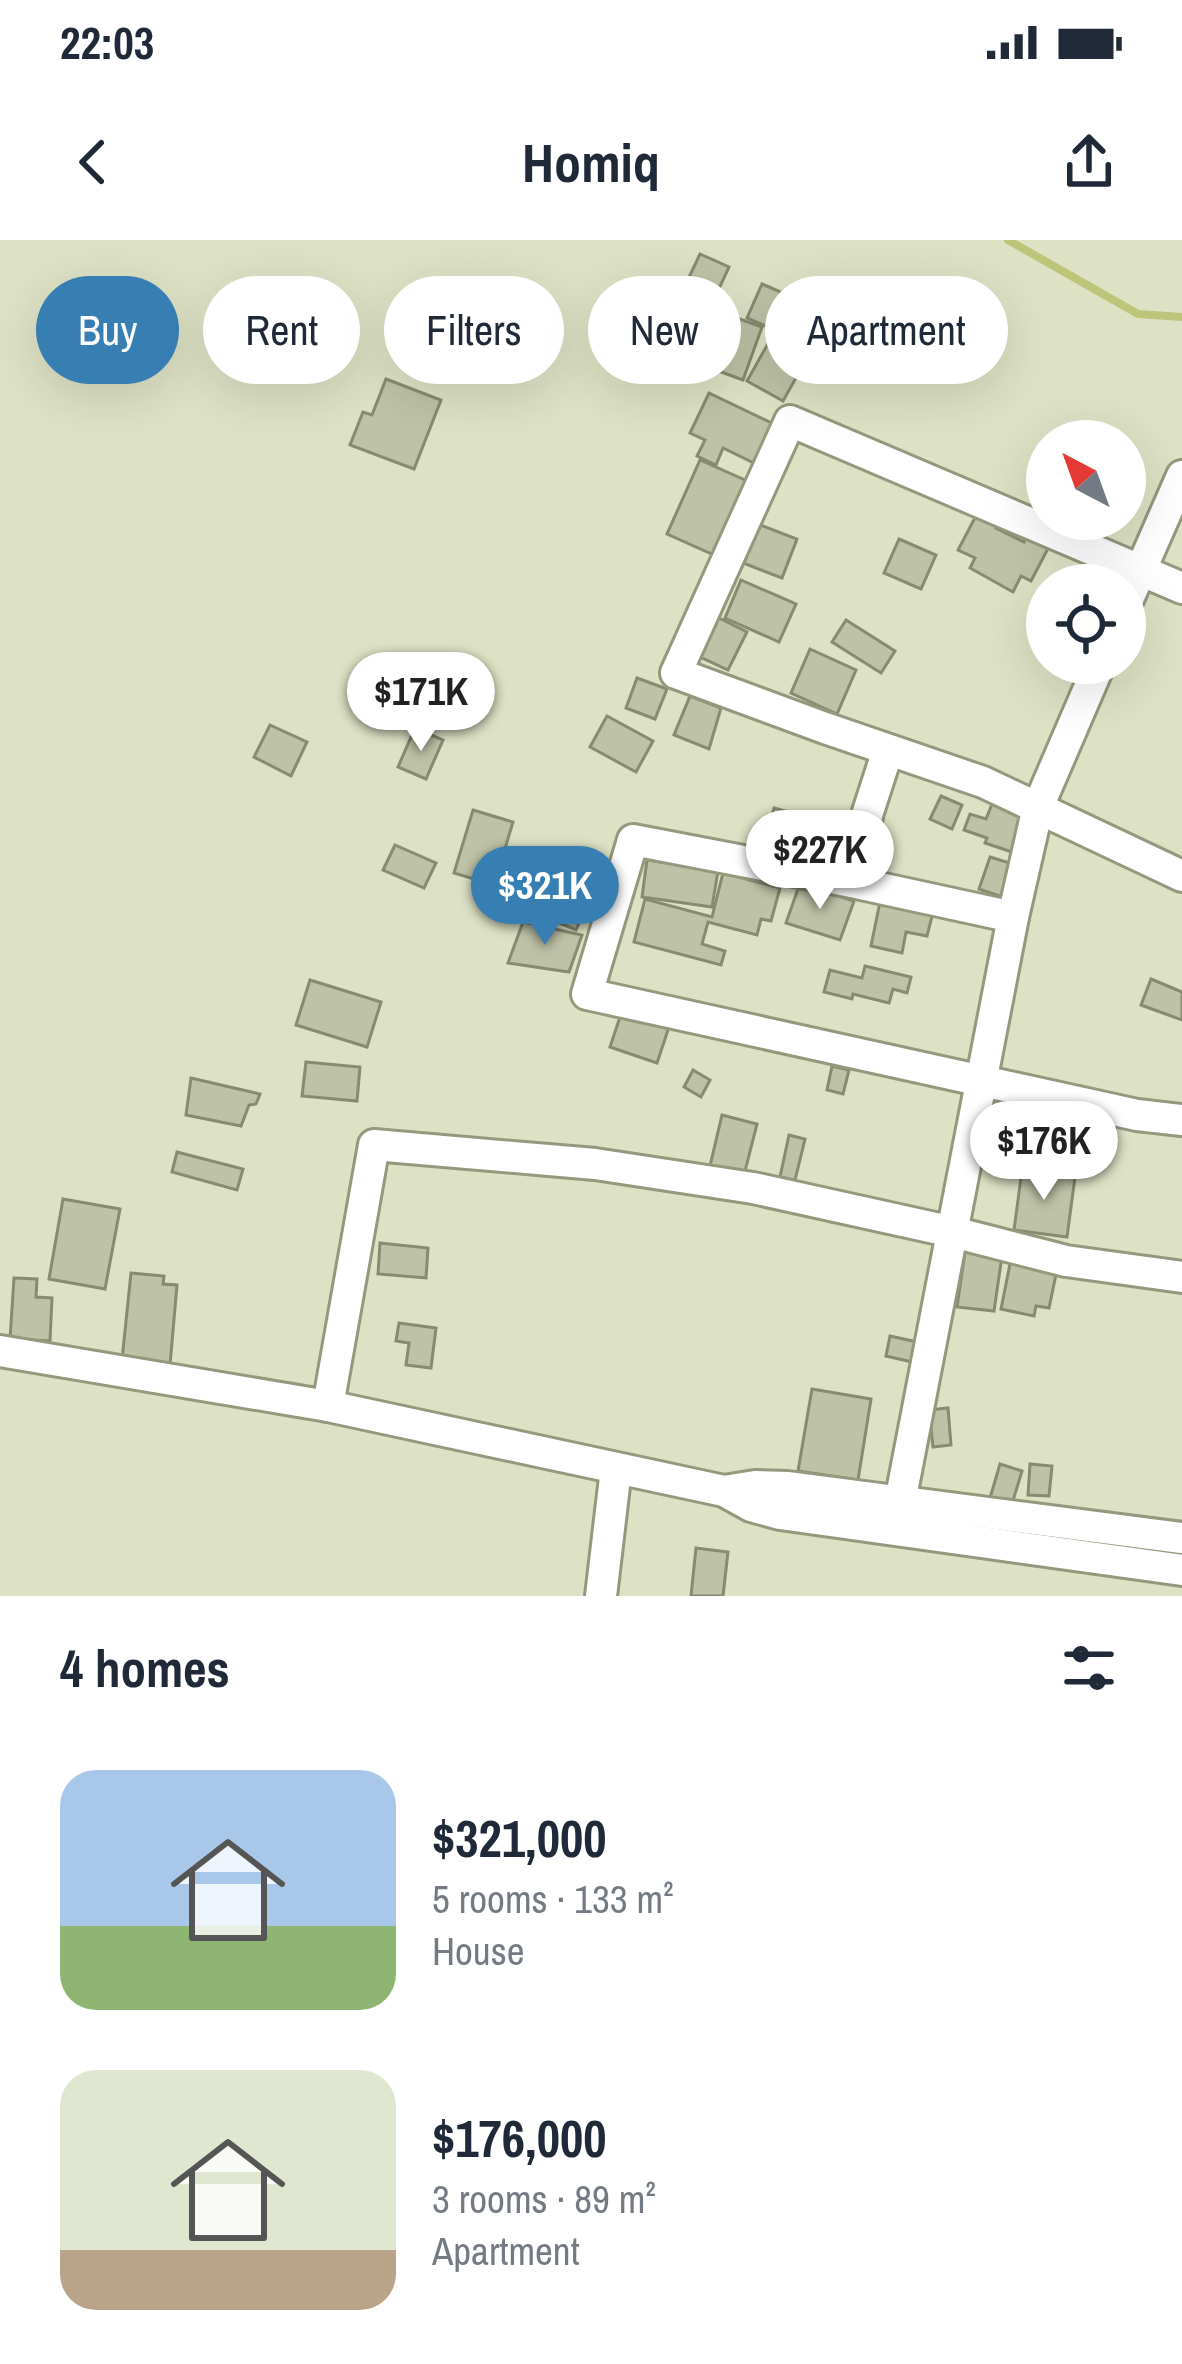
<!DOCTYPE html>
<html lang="en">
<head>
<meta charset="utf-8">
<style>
	body { margin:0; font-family:"Archivo Narrow",sans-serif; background:#f6f6f7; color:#1f2937; height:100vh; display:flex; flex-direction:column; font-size:45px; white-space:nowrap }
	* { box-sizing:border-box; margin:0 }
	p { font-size:39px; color:#747a83 }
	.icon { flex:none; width:66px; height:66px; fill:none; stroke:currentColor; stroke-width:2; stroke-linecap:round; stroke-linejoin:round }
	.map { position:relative; height:1356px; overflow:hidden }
	.side { display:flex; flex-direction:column; background:#fff; flex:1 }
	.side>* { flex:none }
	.banner { position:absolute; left:36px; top:36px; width:1110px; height:108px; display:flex; gap:24px }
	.needle { width:78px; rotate:319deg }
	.fabs { position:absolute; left:1026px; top:180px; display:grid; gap:24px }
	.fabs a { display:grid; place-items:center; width:120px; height:120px; border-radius:50%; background:#fff; box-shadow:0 12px 48px #0002; font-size:60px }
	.price { position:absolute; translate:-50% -102px; padding:0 27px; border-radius:42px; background:#fff; color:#222; font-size:39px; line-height:78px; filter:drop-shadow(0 3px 6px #0008) }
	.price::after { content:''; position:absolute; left:50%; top:72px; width:36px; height:27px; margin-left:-18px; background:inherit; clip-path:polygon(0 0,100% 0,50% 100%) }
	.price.on { background:#377eb3; color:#fff }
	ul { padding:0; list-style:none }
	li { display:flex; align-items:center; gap:36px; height:300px; padding:0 60px }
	li span { display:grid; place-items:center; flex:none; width:336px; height:240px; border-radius:36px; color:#555 }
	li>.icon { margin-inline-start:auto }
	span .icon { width:144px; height:144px; fill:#fffc; stroke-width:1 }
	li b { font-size:51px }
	h2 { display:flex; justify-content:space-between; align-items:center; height:144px; padding:0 60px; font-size:51px }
	.chip { padding:0 42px; border-radius:54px; background:#fff; box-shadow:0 12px 48px #0002; font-size:42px; line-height:108px }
	.chip.on { background:#377eb3; color:#fff }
	.status { display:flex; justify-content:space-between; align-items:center; height:84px; padding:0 60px; background:#fff; direction:ltr }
	.status svg { height:33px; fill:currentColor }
	header { display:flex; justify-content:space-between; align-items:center; height:156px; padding:0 60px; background:#fff; font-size:54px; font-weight:800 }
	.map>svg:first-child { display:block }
</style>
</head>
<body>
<div class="status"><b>22:03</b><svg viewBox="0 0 49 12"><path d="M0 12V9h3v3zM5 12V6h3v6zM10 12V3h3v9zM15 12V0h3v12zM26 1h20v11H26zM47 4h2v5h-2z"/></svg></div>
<header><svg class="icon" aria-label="back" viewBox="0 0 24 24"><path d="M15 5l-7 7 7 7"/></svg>Homiq<svg class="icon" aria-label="share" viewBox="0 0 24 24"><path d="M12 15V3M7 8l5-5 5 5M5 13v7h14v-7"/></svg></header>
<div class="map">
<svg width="1182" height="1356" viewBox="0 0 1182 1356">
	<rect width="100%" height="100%" fill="#dde2c5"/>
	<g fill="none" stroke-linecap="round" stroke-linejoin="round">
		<!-- stream -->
		<polyline stroke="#bcc579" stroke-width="8" points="1008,0 1138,74 1182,77"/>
	</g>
	<!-- building -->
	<g fill="#bec2a6" stroke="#878b71" stroke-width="3">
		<polygon points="700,14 729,27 711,66 682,52"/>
		<polygon points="762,44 783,53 768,87 747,78"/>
		<polygon points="786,53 822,71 807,104 770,86"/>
		<polygon points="692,62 762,87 743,140 672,114"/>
		<polygon points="770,100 806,120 783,161 747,141"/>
		<polygon points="386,139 441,160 414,229 350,205 363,172 372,175"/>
		<polygon points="709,153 778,186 758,225 723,208 716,225 697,216 705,200 690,193"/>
		<polygon points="700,220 754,244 723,319 667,294"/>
		<polygon points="979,270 1000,281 996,288 1024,302 1031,290 1052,301 1031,341 1021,336 1013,352 970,328 975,318 958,310"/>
		<polygon points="758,284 797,299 782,338 743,323"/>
		<polygon points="899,299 936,315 921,349 884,333"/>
		<polygon points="741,340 796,364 779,402 725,378"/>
		<polygon points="717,377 747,392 728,430 698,416"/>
		<polygon points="846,380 895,411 881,433 832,402"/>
		<polygon points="810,409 856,430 837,474 791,453"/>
		<polygon points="637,438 667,449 655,479 626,468"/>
		<polygon points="690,456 721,468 709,509 674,495"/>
		<polygon points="607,476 653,501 636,532 590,507"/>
		<polygon points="270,485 307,502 291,536 254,517"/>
		<polygon points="415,488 443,500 426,539 398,527"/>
		<polygon points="941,556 962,565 952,589 930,579"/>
		<polygon points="992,564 1028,576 1015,613 985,603 987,598 964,590 970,574 986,579"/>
		<polygon points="774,568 854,590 843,629 763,607"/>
		<polygon points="473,570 513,582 494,645 454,633"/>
		<polygon points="395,605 436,623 424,648 383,630"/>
		<polygon points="990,617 1016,625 1005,658 979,649"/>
		<polygon points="647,620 718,631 712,667 642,657"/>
		<polygon points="537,632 591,655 576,690 522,667"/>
		<polygon points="723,633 780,648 771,681 761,679 757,695 708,682 702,704 725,711 721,725 634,702 645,659 712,677"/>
		<polygon points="800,643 854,661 840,700 786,683"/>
		<polygon points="880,662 933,672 927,696 906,692 902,713 871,706"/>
		<polygon points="523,682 582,695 569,732 508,723"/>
		<polygon points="865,726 911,737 907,753 893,749 889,763 853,754 852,759 824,752 830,730 862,738"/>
		<polygon points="1151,739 1182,752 1182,780 1141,765"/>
		<polygon points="310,740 381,762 367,807 296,785"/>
		<polygon points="622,771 669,787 657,823 610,807"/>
		<polygon points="306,822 360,827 357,861 302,856"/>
		<polygon points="832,826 849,830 843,854 827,850"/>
		<polygon points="693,830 710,840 701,857 684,847"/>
		<polygon points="191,838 247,851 260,854 256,864 249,865 241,886 186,875"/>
		<polygon points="722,875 757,884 744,935 710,926"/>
		<polygon points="789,895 805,899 795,940 780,937"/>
		<polygon points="177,912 243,929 237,950 172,932"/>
		<polygon points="1022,930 1075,937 1067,997 1014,990"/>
		<polygon points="63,959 120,969 105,1049 49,1039"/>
		<polygon points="380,1003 428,1008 426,1038 378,1034"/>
		<polygon points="965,1012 1002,1016 994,1071 957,1067"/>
		<polygon points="1012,1014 1058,1025 1049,1068 1036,1066 1034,1076 1001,1069"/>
		<polygon points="131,1033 164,1036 163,1044 177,1045 170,1125 122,1120"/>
		<polygon points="14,1038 37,1039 36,1057 52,1058 50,1101 10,1099"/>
		<polygon points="399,1083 436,1088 431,1128 406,1125 409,1103 396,1101"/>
		<polygon points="890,1096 917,1102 912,1122 886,1116"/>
		<polygon points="812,1149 871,1159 858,1240 798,1231"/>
		<polygon points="948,1168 951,1205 933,1207 929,1170"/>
		<polygon points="1000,1224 1022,1231 1012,1264 990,1258"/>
		<polygon points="1030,1224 1052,1226 1049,1256 1028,1255"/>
		<polygon points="696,1308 728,1312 723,1356 691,1356"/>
	</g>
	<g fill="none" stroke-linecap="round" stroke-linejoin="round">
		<defs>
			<g id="minor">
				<polyline points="1182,348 790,181 676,433 825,488 983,542 1182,636"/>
				<polyline points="1125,366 1182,236"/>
				<polyline points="888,510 868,572 852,642 1013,677 1038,567 1100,423"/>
				<polyline points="852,642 633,600 587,754 1137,875 1182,880"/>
				<polyline points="0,1111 328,1166 724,1251 751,1266 780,1274 1182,1330"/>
				<polyline points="328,1166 374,905 595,924 753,948 953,992 1066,1021 1182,1037"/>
				<polyline points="724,1251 755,1246 787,1247 1182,1298"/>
				<polyline points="900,1262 1013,677"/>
				<polyline points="601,1356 616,1229"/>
			</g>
		</defs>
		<!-- minor casing -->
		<use href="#minor" stroke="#94987d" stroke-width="36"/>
		<!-- minor -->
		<use href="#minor" stroke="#fff" stroke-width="30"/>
	</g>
</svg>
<div class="fabs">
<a><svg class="needle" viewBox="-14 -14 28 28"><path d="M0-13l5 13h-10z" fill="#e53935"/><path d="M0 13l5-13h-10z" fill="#747a83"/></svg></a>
<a><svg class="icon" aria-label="locate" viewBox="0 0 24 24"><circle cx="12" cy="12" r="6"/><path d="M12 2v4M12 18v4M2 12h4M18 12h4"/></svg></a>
</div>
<b class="price" style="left:421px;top:514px">$171K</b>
<b class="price" style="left:820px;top:672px">$227K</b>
<b class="price on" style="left:545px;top:708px">$321K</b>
<b class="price" style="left:1044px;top:963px">$176K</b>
<div class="banner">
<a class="chip on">Buy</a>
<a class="chip">Rent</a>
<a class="chip">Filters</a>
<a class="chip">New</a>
<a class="chip">Apartment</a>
</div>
</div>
<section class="side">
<h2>4 homes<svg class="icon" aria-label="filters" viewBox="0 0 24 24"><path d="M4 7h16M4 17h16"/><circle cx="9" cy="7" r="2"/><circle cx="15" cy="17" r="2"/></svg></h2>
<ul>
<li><span style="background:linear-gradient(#a9c7e8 65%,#8fb573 0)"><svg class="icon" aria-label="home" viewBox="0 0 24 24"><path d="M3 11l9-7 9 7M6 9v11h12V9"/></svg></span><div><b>$321,000</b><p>5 rooms · 133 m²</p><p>House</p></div></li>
<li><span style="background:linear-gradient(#dfe7d0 75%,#b9a48a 0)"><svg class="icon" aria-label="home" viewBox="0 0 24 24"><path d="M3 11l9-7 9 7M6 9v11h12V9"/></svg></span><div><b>$176,000</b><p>3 rooms · 89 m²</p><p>Apartment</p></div></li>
</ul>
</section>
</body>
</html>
